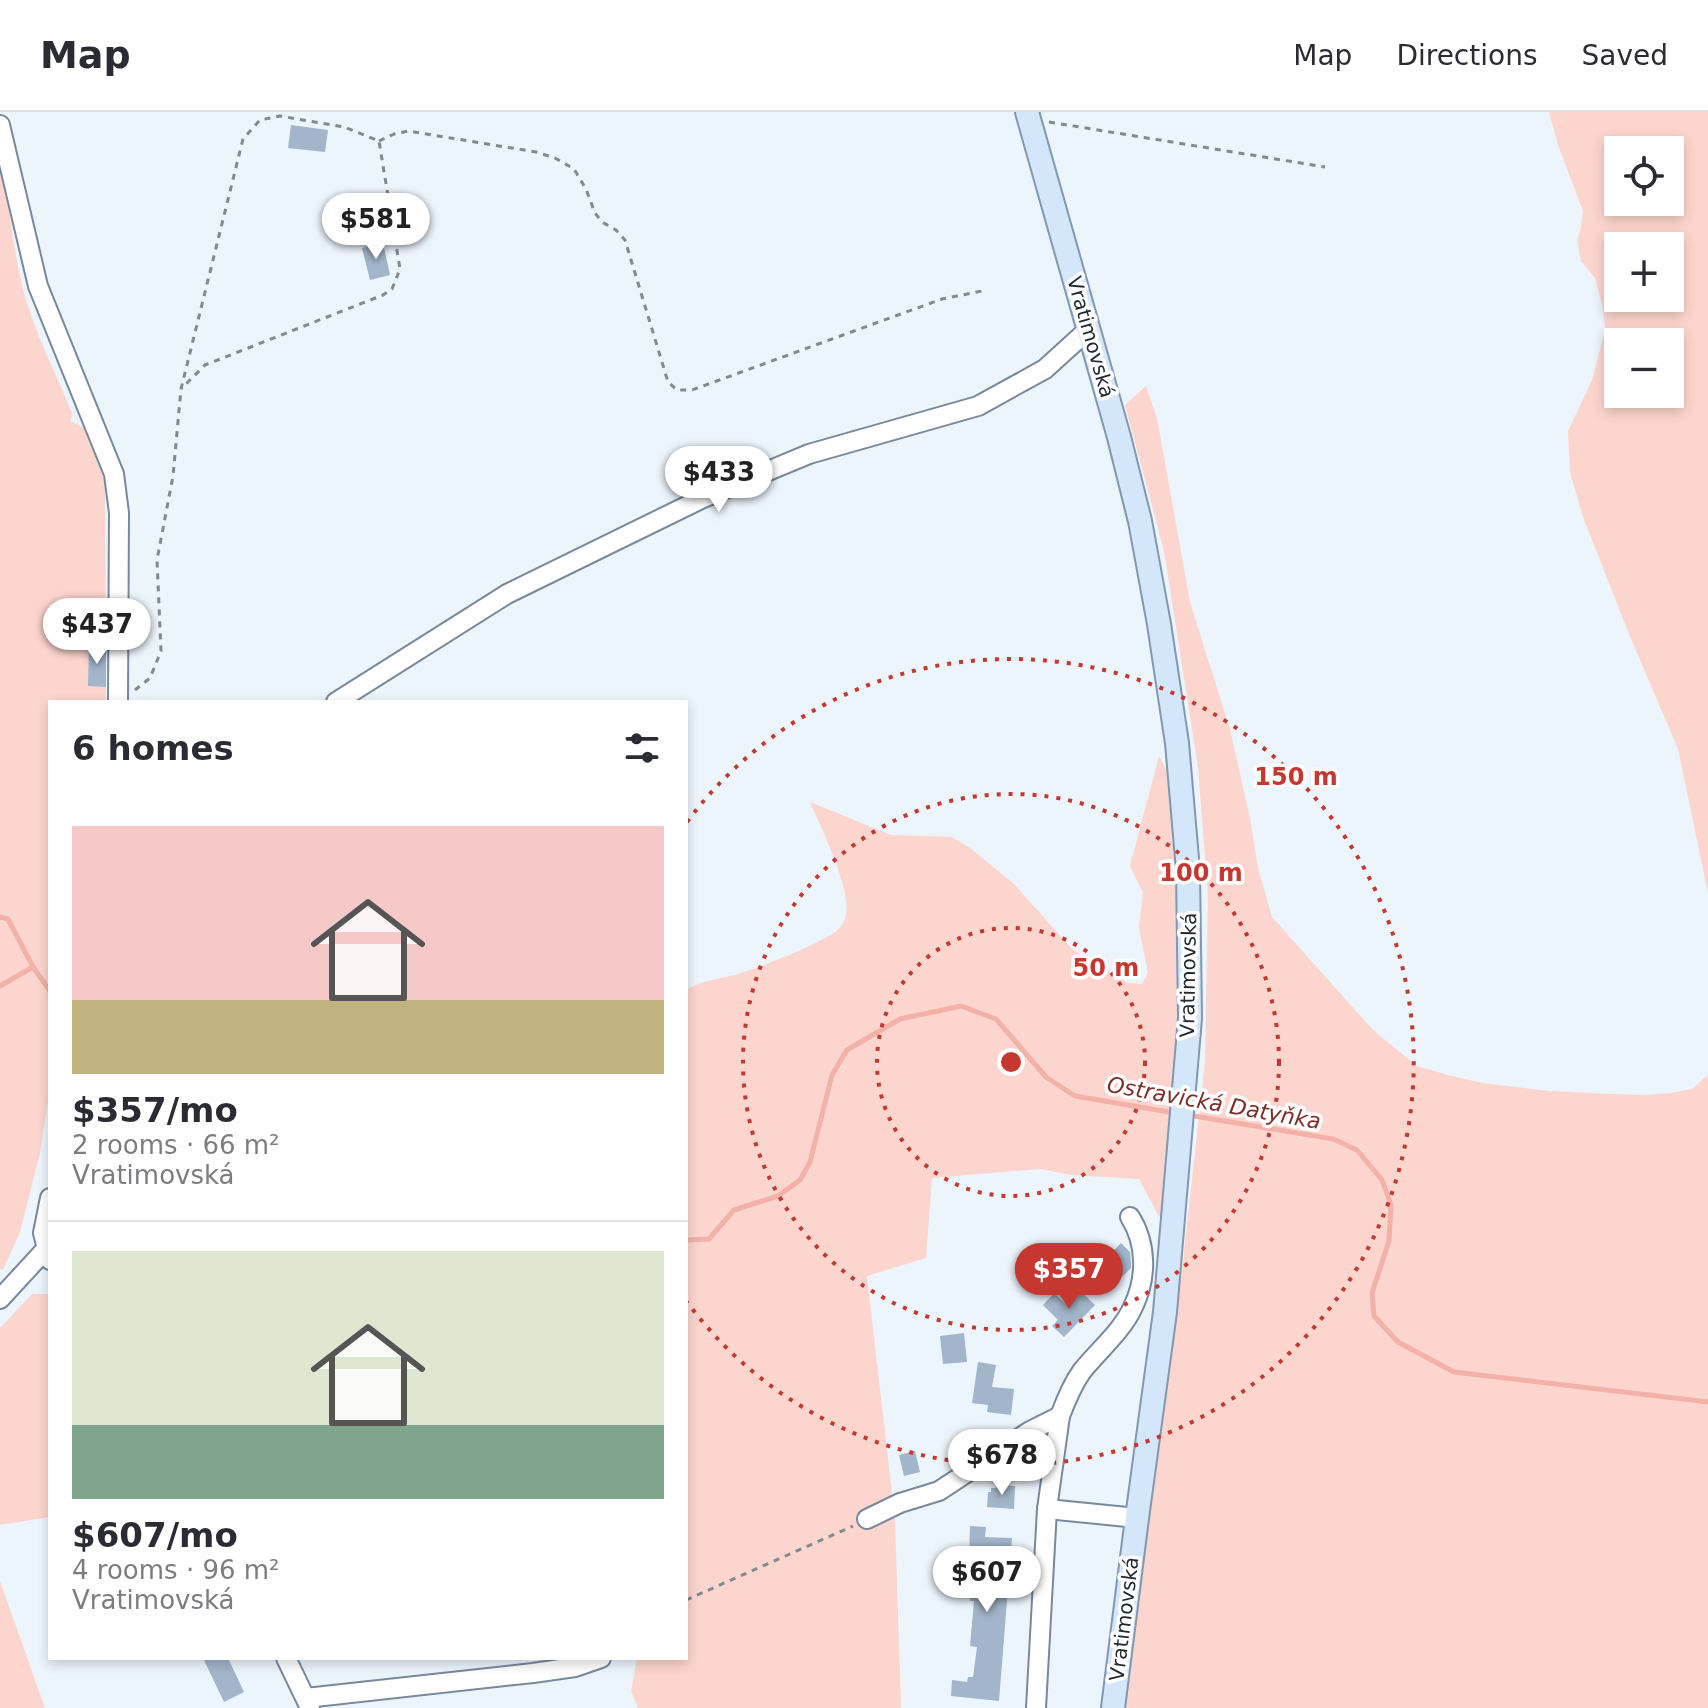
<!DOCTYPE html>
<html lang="en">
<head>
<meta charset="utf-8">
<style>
	body { margin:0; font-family:"DejaVu Sans",sans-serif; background:#f7f7f7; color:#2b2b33; height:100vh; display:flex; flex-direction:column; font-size:30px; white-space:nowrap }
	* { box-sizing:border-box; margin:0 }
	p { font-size:26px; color:#7c7c81 }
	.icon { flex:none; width:44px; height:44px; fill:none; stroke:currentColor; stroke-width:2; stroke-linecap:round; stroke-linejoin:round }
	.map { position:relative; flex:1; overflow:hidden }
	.drawer { position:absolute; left:48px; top:588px; width:640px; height:960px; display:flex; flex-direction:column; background:#fff; border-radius:0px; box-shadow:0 4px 12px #0003 }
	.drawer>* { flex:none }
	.fabs { position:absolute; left:1604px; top:24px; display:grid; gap:16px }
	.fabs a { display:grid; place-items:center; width:80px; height:80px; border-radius:0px; background:#fff; box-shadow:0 4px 12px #0003; font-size:40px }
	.price { position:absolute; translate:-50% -68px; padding:0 18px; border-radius:28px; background:#fff; color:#222; font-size:26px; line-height:52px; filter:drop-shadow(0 2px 4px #0008) }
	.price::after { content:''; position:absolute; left:50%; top:48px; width:24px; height:18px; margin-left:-12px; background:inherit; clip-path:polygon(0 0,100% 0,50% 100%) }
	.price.current { background:#c6382f; color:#fff }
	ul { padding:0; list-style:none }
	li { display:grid; align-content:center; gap:16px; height:424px; padding:0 24px }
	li+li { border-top:2px solid #e1e1e2 }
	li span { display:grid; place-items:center; height:248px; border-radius:0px; color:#555 }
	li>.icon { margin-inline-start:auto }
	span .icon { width:144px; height:144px; fill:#fffc; stroke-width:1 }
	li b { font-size:34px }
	h2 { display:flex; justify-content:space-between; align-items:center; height:96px; padding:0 24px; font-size:34px }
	header { display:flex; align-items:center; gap:48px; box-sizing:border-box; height:112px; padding:0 40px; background:#fff; border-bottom:2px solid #e1e1e2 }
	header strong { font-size:38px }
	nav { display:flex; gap:44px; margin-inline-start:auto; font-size:28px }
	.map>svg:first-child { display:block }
</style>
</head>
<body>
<header>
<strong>Map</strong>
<nav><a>Map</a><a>Directions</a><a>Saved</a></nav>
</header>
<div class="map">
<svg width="1708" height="1596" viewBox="0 0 1708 1596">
	<rect width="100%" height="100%" fill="#ecf4fc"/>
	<!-- green -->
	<g fill="#fdd5cf" fill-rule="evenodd">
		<path d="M 1549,0 L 1708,0 L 1708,781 L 1678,637 L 1629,522 L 1583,405 L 1570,360 L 1568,319 L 1592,268 L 1605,219 L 1603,196 L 1595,166 L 1581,149 L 1577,128 L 1581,115 L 1583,99 L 1558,33 ZM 1618,38 L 1670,38 L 1670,90 L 1618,90 ZM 1618,134 L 1670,134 L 1670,186 L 1618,186 ZM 1618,230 L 1670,230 L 1670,282 L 1618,282 Z"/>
		<path d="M 0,51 C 10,90 12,130 21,169 C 32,216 55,259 73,303 L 70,309 L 86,317 L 103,362 L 105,377 L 106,590 L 50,590 L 50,976 L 40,1041 L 20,1120 L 3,1158 L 0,1157 Z"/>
		<polygon points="1146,274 1157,306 1190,490 1230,617 1250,706 1258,756 1272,805 1373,918 1417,954 1448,963 1482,971 1549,979 1613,982 1646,983 1671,981 1692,977 1708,963 1708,1596 1125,1596 1130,1548 1176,1211 1205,951 1208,784 1198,655 1164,439 1125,293"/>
		<path d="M 1159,644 L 1170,665 L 1177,785 L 1177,907 L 1164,1114 L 1139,1067 L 1071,1063 L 1040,1057 L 932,1066 L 926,1146 L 867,1164 L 895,1407 L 901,1596 L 638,1596 L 631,1579 L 637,1546 L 686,1546 L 686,878 C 702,868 720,867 738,862 C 766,853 804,838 829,824 C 836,820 843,814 845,806 C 854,781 821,716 810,690 L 891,723 L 952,725 L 970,736 L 1013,771 L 1073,838 L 1128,871 L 1142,872 L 1148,861 L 1139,816 L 1143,781 L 1130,754 Z"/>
		<polygon points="32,1182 50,1182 50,1405 0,1413 0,1216"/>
		<polygon points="0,1469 45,1596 0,1596"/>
	</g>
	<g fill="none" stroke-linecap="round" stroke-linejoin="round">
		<!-- stream -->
		<g stroke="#f3b1a7" stroke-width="5">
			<polyline points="0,805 8,807 33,855 50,879"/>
			<polyline points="0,874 33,855"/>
			<polyline points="1188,1003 1333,1027 1357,1038 1382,1068 1391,1093 1389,1129 1372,1181 1374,1204 1398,1230 1454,1260 1708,1290"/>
			<polyline points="686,1128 709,1127 734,1098 778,1084 800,1068 810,1050 832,963 847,938 900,907 961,894 996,907 1046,965 1075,984 1175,1001"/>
		</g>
	</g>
	<!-- building -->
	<g fill="#a2b5ca">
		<polygon points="291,13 328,18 325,40 288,36"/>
		<polygon points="383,131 390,163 370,168 362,136"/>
		<polygon points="89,533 106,534 106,575 88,574"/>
		<polygon points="1121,1131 1130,1140 1131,1150 1131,1156 1121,1166 1104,1149"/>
		<polygon points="1078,1177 1095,1193 1064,1225 1052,1214 1058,1208 1043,1193 1054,1181 1065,1191"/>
		<polygon points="964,1221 967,1250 943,1252 940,1224"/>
		<polygon points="978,1250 996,1253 992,1275 1014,1277 1011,1303 987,1300 988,1293 972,1291"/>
		<polygon points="915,1339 920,1360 904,1364 899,1343"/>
		<polygon points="996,1373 1015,1374 1014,1397 987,1395 988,1380 991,1380 991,1376 996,1376"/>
		<polygon points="970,1414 986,1415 985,1425 1012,1426 999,1589 951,1584 952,1568 967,1570 968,1565 973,1565 977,1535 970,1534 974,1489 970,1489 973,1446 969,1446"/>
		<polygon points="203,1546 228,1546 244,1580 224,1590"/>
	</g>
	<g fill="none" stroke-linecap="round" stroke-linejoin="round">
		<defs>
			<g id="minor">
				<polyline points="0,13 38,174 114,362 119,401 118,590"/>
				<polyline points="336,590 507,482 701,387 809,342 978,294 1045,257 1089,217"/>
				<polyline points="50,1086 43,1121 50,1148"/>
				<polyline points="0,1187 46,1137"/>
				<polyline points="1047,1397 1137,1406"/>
				<path d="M 867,1407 L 900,1391 L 939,1379 L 1030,1319 L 1060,1304 C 1066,1288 1072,1273 1082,1259 C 1099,1238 1122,1219 1133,1195 C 1147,1166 1147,1132 1130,1105"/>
				<polyline points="286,1546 310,1596"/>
				<polyline points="306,1586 533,1561 575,1555 601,1546"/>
				<polyline points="1036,1596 1047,1397 1060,1304"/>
			</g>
			<polyline id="major" points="1027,0 1119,325 1140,409 1159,512 1177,631 1188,758 1190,906 1165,1200 1137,1406 1113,1596"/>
		</defs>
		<!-- minor casing -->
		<use href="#minor" stroke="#78899d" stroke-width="22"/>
		<!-- major casing -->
		<use href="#major" stroke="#8298b1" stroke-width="26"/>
		<!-- path -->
		<g stroke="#818991" stroke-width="3" stroke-dasharray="6 6" stroke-linecap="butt">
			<polyline points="1049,10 1325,55"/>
			<polyline points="379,29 394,22 408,19 536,40 555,46 574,57 586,77 595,101 602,110 616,118 625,128 668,270 677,278 692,278 942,187 982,179"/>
			<polyline points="135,578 150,566 161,539 157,448 173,364 181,277 243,27 260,8 280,4 344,15 379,29 400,157 392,177 383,183 205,253 181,277"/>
			<polyline points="686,1488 853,1414"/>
		</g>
		<!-- minor -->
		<use href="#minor" stroke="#fff" stroke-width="18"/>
		<!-- major -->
		<use href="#major" stroke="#d3e6fa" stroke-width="22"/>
	</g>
	<!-- distance rings -->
	<g fill="none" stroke="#c6382f" stroke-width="4" stroke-dasharray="4 8">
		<circle cx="1011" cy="950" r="134"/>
		<circle cx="1011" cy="950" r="268"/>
		<path d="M687 710A403 403 0 1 1 687 1190"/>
	</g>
	<g text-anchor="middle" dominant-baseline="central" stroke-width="7" stroke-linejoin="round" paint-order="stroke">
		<!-- street labels -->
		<g font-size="20" fill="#212830" stroke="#fff">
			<text transform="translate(1091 225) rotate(74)">Vratimovská</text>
			<text transform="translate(1188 863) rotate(-89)">Vratimovská</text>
			<text transform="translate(1124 1507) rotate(-83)">Vratimovská</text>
		</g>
		<!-- water labels -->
		<g font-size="22" font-style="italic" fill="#7b2e27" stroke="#fff">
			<text transform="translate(1214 991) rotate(10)">Ostravická Datyňka</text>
		</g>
	</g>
	<circle cx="1011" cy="950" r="12" fill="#c6382f" stroke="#fff" stroke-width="4"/>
	<g font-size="24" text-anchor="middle" font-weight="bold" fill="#c6382f" stroke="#fff" stroke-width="7" stroke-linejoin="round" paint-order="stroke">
		<text x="1296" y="673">150 m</text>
		<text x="1201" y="769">100 m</text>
		<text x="1106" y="864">50 m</text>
	</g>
</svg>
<div class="fabs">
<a><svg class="icon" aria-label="locate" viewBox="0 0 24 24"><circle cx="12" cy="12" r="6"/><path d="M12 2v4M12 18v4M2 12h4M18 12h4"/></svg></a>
<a>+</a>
<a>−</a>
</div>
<b class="price" style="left:376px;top:149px">$581</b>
<b class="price" style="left:719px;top:402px">$433</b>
<b class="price" style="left:97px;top:554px">$437</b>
<b class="price current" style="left:1069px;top:1199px">$357</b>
<b class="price" style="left:1002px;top:1385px">$678</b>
<b class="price" style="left:987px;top:1502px">$607</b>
<section class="drawer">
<h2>6 homes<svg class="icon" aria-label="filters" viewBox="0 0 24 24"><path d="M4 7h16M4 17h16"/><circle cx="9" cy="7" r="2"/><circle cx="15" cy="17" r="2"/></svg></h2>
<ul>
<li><span style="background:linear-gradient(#f6c9c9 70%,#c2b280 0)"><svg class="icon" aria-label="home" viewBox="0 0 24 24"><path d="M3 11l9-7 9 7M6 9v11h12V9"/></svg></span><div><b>$357/mo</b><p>2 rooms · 66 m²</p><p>Vratimovská</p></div></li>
<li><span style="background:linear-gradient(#dfe7d0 70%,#7fa58c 0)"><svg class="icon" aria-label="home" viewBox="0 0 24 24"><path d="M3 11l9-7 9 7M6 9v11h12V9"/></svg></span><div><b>$607/mo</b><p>4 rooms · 96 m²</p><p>Vratimovská</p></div></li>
</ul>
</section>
</div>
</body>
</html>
